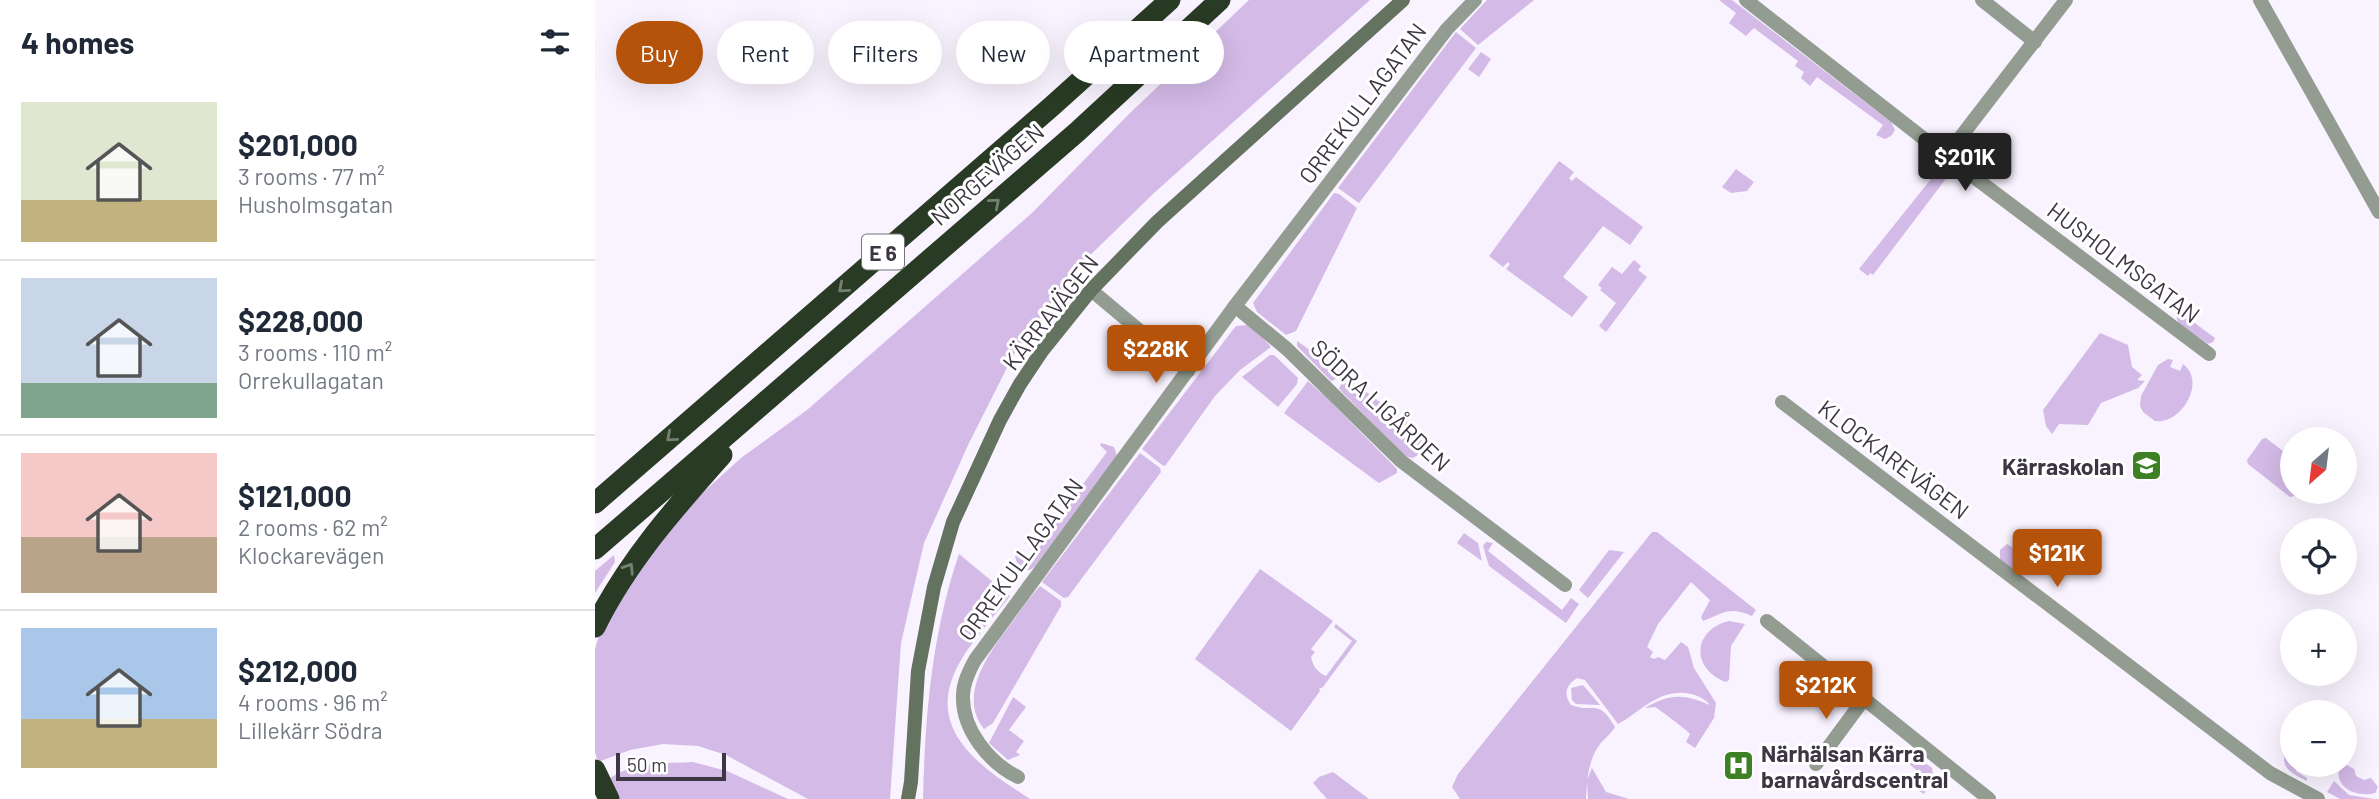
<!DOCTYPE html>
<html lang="en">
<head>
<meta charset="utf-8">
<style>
	body { margin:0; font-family:Barlow,sans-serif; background:#f2f2f3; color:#1f2937; height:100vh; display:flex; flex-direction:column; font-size:26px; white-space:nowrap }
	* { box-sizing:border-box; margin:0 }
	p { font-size:23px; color:#747a83 }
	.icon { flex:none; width:38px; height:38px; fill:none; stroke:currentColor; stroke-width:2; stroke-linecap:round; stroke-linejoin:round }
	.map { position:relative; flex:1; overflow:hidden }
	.side { display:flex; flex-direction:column; background:#fff; width:595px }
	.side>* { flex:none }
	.hud { position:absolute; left:21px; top:21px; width:665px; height:63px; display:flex; gap:14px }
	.needle { width:46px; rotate:208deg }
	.tools { position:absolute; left:1685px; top:427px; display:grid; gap:14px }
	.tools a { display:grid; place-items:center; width:77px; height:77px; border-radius:50%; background:#fff; box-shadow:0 7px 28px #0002; font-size:35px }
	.scale { position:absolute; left:21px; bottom:18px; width:110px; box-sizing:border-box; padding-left:7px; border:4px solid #3e3743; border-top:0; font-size:19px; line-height:24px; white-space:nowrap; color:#3e3743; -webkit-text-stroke:5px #fff; paint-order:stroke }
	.price { position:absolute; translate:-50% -60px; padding:0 16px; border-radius:7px; background:#b45309; color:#fff; font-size:23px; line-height:46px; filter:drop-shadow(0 2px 4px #0008) }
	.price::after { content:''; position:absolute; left:50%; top:42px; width:21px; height:16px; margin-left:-10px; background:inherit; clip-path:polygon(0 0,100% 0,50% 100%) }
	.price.active { background:#222; color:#fff }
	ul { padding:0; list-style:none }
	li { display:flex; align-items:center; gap:21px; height:175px; padding:0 21px }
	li+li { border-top:2px solid #e0e1e3 }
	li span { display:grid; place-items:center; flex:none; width:196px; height:140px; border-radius:0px; color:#555 }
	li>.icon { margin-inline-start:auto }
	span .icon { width:84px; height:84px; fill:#fffc; stroke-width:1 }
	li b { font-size:30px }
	h2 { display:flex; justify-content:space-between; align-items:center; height:84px; padding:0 21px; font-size:30px }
	.tag { padding:0 24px; border-radius:32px; background:#fff; box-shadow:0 7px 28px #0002; font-size:24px; line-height:63px }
	.tag.active { background:#b45309; color:#fff }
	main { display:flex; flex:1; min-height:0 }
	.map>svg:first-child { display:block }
</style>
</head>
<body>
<main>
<section class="side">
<h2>4 homes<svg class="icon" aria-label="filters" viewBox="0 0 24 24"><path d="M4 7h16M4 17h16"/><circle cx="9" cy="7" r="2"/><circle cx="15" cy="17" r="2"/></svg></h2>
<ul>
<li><span style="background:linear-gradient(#dfe7d0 70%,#c2b280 0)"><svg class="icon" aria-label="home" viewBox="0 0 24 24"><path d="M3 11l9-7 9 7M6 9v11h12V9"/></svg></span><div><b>$201,000</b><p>3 rooms · 77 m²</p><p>Husholmsgatan</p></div></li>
<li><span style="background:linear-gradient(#c9d6e8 75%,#7fa58c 0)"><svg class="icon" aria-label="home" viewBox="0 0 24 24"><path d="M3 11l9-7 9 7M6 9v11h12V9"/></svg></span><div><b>$228,000</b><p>3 rooms · 110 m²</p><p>Orrekullagatan</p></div></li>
<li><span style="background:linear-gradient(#f6c9c9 60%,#b9a48a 0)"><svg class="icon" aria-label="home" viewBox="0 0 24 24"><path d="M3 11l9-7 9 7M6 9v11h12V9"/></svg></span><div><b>$121,000</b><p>2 rooms · 62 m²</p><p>Klockarevägen</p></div></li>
<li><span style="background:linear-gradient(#a9c7e8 65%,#c2b280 0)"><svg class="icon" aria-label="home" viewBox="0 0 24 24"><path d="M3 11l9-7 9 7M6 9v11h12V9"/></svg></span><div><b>$212,000</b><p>4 rooms · 96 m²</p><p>Lillekärr Södra</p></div></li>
</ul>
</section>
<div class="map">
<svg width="1784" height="799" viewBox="0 0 1784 799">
	<rect width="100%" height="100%" fill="#f9f2ff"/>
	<!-- green -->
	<g fill="#d3bae7">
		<polygon points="654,0 775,0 559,193 480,270 419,354 374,443 329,543 306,643 295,799 213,799 131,755 103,746 68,744 35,750 3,762 0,752 0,649 10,616 81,517 146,458 212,410 437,213 535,113"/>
		<polygon points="892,0 939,0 883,45 865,29"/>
		<polygon points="1124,0 1137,0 1296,122 1300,130 1296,136 1290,139 1281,135 1288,125 1222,77 1215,86 1206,78 1209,72 1200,66 1203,61 1159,28 1151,36 1134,23 1141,13"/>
		<polygon points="861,32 881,48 764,203 743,188"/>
		<polygon points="886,52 896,59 884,77 873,69"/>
		<polygon points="964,161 979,172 974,178 977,181 981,177 1048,227 1035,245 1008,226 968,277 993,297 977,317 911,269 915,264 913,262 908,267 894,256"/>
		<polygon points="1141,169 1159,182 1152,191 1136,193 1127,187"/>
		<polygon points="1344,169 1356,172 1278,275 1275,273 1273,276 1264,269"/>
		<polygon points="739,193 744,194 762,208 701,331 691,335 662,312 658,303"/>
		<polygon points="1039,260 1046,266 1043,270 1052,277 1011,332 1004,326 1021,303 1005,290 1007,288 1003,285 1017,267 1027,274"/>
		<polygon points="1582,310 1620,338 1618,342 1613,344 1584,324 1580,314"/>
		<polygon points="652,325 659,328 676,347 645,370 620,396 570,466 567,465 547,449 637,331 641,326"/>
		<polygon points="1505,333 1533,345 1537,367 1547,375 1542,380 1550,381 1543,388 1506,403 1493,425 1464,424 1457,434 1451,426 1448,410"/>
		<polygon points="702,341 746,372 741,379 736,381 702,346"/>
		<polygon points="675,355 679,355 703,378 702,384 683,407 647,377"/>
		<path d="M 1573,359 L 1578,360 L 1575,367 L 1585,371 L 1588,364 C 1612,382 1586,425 1560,421 L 1548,412 L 1545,406 L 1546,396 L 1563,365 Z"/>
		<path d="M 751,377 L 832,437 C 833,446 824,456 817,458 L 810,456 L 746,391 L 744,388 Z"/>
		<polygon points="713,381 734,400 802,469 802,473 784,483 781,481 689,413"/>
		<polygon points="1671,438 1697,458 1698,492 1702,492 1699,496 1695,497 1653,464 1652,460 1667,439"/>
		<polygon points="506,443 519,447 522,456 440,566 435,570 429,570 422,563 420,556 422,554 432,559 512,452 505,445"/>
		<polygon points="545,453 565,468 566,472 473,597 469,598 447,582"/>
		<path d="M 1057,532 L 1062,532 L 1161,610 L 1157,616 C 1134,606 1129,613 1108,621 L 1106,617 L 1115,600 L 1096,582 L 1063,624 L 1052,647 L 1058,652 L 1055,657 L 1059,659 L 1063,657 L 1070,660 L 1086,642 L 1093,647 L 1099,668 L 1121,703 L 1119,718 L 1100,748 L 1091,742 L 1095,734 C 1092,730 1065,710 1060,707 L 1050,708 C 1075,693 1089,694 1115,705 C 1110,699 1104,696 1096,694 C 1065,687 1047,711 1023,724 L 990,680 L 982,678 C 971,685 968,694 976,705 C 998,714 1003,697 1020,727 C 1016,734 1010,738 1005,744 C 993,760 992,780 991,799 L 865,799 L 857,787 L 863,774 Z"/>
		<polygon points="869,533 883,543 887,561 862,543"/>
		<polygon points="891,542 898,543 893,551 967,610 976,598 984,604 971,623 894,566 888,546"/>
		<polygon points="1412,544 1427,553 1432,566 1427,576 1405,561 1405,550"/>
		<polygon points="1014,550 1029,552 993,598 984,590"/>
		<path d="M 364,554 L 415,596 C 397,619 370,648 359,674 C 333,735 392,771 435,799 L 328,799 C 330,716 337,633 364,554 Z"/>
		<polygon points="19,555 20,562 0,593 0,571"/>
		<path d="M 665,569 L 738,621 L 716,649 L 720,652 L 716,657 C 718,666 722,672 731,676 L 757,641 L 739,627 L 741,624 L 762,641 L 728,687 L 724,689 L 725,691 L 696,731 L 600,659 Z"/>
		<path d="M 445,586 L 466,601 L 466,606 L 398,723 L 389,729 C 361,694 397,649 418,621 C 427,609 435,596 445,586 Z"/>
		<path d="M 1134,621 L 1150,624 L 1136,646 L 1134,680 L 1131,682 C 1096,669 1097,630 1134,621 Z"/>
		<polygon points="988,685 1005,705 981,704 977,700 976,688"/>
		<polygon points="418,697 431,707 414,730 429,741 421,752 425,755 413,760 394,743"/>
		<path d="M 1695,737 L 1697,738 L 1698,765 L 1704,765 L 1701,771 L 1712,778 L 1712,781 C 1687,770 1684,762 1695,737 Z"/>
		<polygon points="1312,750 1337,768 1338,777 1329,794 1319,788 1327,775 1305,756"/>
		<path d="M 98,762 L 132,771 L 193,799 L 25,799 L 12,781 C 34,761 70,764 98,762 Z"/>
		<path d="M 1750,764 L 1759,769 L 1761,776 L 1769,780 L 1776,778 L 1783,787 L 1780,793 C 1761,798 1737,787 1745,765 Z"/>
		<polygon points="997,768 1011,792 1034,799 993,799 992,780"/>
		<polygon points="738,772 774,799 732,799 718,783 724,777"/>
		<polygon points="1739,781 1754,795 1779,799 1745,799 1732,792"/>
	</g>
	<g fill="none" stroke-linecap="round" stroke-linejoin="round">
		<!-- street -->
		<g stroke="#939c90" stroke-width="14">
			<polyline points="1151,0 1351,156 1614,354"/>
			<polyline points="1387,0 1440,42"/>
			<polyline points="1665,0 1784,212"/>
			<polyline points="1351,156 1471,0"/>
			<polyline points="496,290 593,371"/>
			<polyline points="640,306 692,349 806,461 970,585"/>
			<polyline points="1187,402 1675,773 1723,799"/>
			<polyline points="1172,621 1394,799"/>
			<polyline points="1221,764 1269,699"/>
			<path d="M 423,777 C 394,763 367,729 368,696 C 368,683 374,671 380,660 L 640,306 L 852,29 L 880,0"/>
		</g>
		<!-- secondary -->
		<polyline stroke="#647260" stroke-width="14" points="313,799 316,782 323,671 339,587 358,522 405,420 425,384 447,351 496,290 562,222 808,0"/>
		<!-- highway -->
		<g stroke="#293b24" stroke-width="21">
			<polyline points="0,503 456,107 575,0"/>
			<polyline points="0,549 482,132 625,0"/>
			<path d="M 0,627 C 32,562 79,509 127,455"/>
			<polyline points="0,770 14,799"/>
		</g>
	</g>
	<!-- one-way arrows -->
	<defs><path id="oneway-chevron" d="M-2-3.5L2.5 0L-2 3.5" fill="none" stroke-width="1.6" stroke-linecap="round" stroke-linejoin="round" transform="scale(1.75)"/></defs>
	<g stroke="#748071">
		<use href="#oneway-chevron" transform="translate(400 203) rotate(-41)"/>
		<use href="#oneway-chevron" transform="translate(248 288) rotate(139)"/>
		<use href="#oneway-chevron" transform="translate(76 437) rotate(139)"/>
		<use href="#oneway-chevron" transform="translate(34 568) rotate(-57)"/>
	</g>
	<!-- icons -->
	<defs>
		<symbol id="school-square" viewBox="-11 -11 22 22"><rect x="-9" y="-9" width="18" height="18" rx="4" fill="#3e8124" stroke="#fff"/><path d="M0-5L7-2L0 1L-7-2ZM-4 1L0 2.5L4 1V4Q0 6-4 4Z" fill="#fff"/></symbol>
		<symbol id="hospital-square" viewBox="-11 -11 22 22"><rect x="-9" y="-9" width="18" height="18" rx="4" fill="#3e8124" stroke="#fff"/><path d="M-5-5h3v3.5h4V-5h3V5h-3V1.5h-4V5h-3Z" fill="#fff"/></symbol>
	</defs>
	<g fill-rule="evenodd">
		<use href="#school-square" x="1534" y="448" width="35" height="35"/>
		<use href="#hospital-square" x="1126" y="748" width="35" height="35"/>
	</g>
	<g text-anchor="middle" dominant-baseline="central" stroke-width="6" stroke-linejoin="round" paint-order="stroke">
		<!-- shield labels -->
		<rect fill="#fff" stroke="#78737b" stroke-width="2" x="267" y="234.5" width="42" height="35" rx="5"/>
		<g font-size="21" font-weight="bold" fill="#3e3743">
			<text x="288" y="252">E 6</text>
		</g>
		<!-- street labels -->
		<g font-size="23" fill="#3e3743" stroke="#fff">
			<text transform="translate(767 103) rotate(-53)">ORREKULLAGATAN</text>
			<text transform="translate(392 174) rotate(-41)">NORGEVÄGEN</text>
			<text transform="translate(1529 262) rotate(37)">HUSHOLMSGATAN</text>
			<text transform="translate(455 312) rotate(-52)">KÄRRAVÄGEN</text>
			<text transform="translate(786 405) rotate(43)">SÖDRA LIGÅRDEN</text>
			<text transform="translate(1299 459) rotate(37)">KLOCKAREVÄGEN</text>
			<text transform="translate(425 559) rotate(-54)">ORREKULLAGATAN</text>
		</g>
		<!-- poi labels -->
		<g font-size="23" font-weight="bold" fill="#3e3743" stroke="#fff" text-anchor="end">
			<text x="1529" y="466">Kärraskolan</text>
			<text x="1166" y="753" text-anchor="start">Närhälsan Kärra<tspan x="1166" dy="26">barnavårdscentral</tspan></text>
		</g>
	</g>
</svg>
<div class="tools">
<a><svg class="needle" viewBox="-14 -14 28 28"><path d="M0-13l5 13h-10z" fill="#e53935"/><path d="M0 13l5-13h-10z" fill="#747a83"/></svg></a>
<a><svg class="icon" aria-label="locate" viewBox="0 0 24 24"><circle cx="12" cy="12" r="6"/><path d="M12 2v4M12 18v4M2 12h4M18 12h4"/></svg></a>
<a>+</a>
<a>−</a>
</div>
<div class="scale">50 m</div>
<b class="price active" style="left:1370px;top:193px">$201K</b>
<b class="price" style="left:561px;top:385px">$228K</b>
<b class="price" style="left:1462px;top:589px">$121K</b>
<b class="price" style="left:1231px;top:721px">$212K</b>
<div class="hud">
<a class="tag active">Buy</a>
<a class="tag">Rent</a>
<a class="tag">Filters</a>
<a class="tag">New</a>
<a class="tag">Apartment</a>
</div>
</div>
</main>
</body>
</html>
